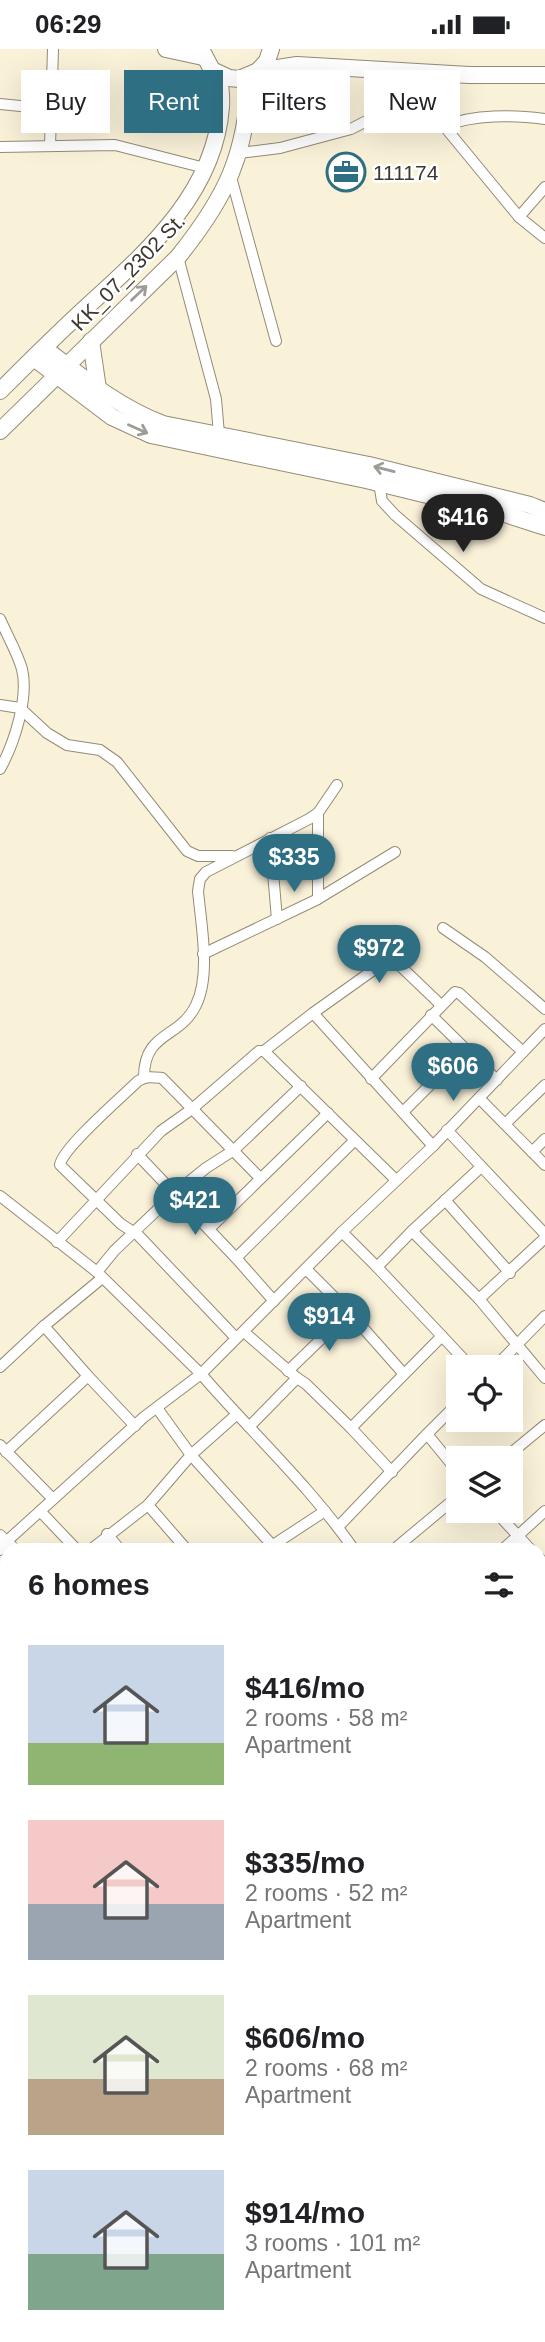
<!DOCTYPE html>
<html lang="en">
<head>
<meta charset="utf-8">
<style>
	body { margin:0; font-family:Arial,sans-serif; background:#f6f6f6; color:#202124; height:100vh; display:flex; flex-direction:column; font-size:26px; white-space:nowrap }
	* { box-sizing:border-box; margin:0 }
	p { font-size:23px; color:#757577 }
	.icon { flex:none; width:38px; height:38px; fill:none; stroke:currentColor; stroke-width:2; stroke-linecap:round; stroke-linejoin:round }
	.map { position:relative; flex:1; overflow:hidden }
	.drawer { position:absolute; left:0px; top:1494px; width:546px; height:800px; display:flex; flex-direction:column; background:#fff; border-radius:21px 21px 0 0; box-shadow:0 7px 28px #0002 }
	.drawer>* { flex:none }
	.guide { position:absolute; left:21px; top:21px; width:504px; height:63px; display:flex; gap:14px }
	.controls { position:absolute; left:446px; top:1306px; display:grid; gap:14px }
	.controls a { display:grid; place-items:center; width:77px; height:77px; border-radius:0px; background:#fff; box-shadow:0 7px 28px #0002; font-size:35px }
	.price { position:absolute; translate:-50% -60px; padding:0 16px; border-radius:24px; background:#2f6f83; color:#fff; font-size:23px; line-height:46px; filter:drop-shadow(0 2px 4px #0008) }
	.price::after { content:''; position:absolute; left:50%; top:42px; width:21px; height:16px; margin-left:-10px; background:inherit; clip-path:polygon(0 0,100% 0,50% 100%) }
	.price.on { background:#222; color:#fff }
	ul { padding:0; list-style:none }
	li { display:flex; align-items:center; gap:21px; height:175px; padding:0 28px }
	li span { display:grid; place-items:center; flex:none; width:196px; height:140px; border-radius:0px; color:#555 }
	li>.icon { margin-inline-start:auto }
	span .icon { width:84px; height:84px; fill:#fffc; stroke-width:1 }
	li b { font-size:30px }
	h2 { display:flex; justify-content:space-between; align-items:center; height:84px; padding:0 28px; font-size:30px }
	.tag { padding:0 24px; border-radius:0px; background:#fff; box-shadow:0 7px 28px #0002; font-size:24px; line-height:63px }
	.tag.on { background:#2f6f83; color:#fff }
	.status { display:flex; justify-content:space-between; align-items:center; height:49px; padding:0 35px; background:#fff; direction:ltr }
	.status svg { height:19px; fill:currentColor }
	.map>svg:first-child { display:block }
</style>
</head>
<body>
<div class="status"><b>06:29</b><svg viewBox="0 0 49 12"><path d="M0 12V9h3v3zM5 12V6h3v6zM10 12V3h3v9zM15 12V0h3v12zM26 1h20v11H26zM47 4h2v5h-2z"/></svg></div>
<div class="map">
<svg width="545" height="2293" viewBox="0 0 545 2293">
	<rect width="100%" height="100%" fill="#faf1d9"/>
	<!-- green -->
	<polygon fill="#97d098" points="545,2007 545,2210 539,2211 539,2010"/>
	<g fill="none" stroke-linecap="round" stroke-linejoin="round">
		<defs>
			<g id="street">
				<polyline points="418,24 420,44 444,77 519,168 545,189"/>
				<polyline points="0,55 50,60"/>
				<path d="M 444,77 C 476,65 511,66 545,70"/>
				<polyline points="50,97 53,0"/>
				<polyline points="0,98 115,96 205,119"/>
				<polyline points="239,104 280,99 351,80 420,44"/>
				<polyline points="231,128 276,292"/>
				<polyline points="519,168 545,138"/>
				<polyline points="178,208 216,350 219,385"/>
				<polyline points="379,434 382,452 395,466 481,540 545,569"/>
				<path d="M 0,570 C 7,586 17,603 22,620 C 29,649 14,695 0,720"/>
				<polyline points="0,656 20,659 47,684 67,696 100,701 117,713 187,802 198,807 232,807"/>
				<polyline points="318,764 318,850"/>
				<polyline points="270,789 277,870"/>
				<polyline points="443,879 485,908 545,960"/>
				<polyline points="203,905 316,851 395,803"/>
				<polyline points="313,964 433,1097"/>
				<polyline points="431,966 497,1031"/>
				<polyline points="264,1002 396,1131"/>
				<path d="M 144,1028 C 144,982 180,990 196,956 C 211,926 201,875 198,842 L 200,830 L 206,823 L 309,770 L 318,764 L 337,736"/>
				<polyline points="371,1030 455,943 459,944 523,1003"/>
				<polyline points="480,1050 545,1116"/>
				<polyline points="403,1063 466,1000"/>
				<polyline points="505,1075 545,1036"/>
				<polyline points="447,1081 545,1185"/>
				<polyline points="532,1103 545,1090"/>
				<polyline points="137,1105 236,1209 274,1252"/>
				<polyline points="0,1147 97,1223 201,1325 342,1183 377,1218 412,1182 479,1250 545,1329"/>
				<polyline points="445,1151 510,1224"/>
				<polyline points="209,1180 328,1064"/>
				<polyline points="412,1182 481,1118"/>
				<polyline points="342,1183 433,1097 545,980"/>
				<polyline points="57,1193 161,1082 192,1060 259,1002 264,1002 313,964 386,912 395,912 441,956"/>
				<polyline points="236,1209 354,1092"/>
				<polyline points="377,1218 471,1318"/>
				<polyline points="306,1220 349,1263 403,1324"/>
				<polyline points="97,1223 115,1201 175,1144 206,1119 234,1101 301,1037"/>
				<polyline points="479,1250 545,1189"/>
				<polyline points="44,1277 101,1230"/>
				<polyline points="244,1283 297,1329 249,1378"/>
				<path d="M 236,1289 L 138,1186 L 121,1175 L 60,1116 C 62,1099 123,1047 138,1032 C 146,1027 152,1028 162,1029 L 260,1129"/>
				<polyline points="0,1318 44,1277 88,1327"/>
				<polyline points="495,1318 545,1267"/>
				<polyline points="288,1322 349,1263"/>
				<polyline points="297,1329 306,1335 351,1379"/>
				<polyline points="458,1354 427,1385 458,1423"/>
				<polyline points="157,1359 191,1406 272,1496"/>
				<polyline points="0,1396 53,1450"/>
				<polyline points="6,1403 88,1327 135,1377"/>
				<polyline points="505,1409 545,1376"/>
				<polyline points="392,1423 351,1379 442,1287"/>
				<polyline points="148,1456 188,1502"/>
				<polyline points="494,1461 532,1502"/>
				<polyline points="40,1462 78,1502"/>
				<polyline points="338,1478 427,1385"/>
				<polyline points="107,1485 121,1502"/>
				<polyline points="0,1486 17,1502"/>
				<path d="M 0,1501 L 7,1492 L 144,1368 L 201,1325 C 252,1384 310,1437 355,1502"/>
				<polyline points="89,1502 148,1456 191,1406 236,1366"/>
				<polyline points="264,1502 325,1462"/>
				<polyline points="392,1502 458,1447"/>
				<polyline points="501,1502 545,1462"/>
				<polyline points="539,1509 545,1516"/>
				<polyline points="0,1535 7,1526"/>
				<polyline points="539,1538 545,1533"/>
				<polyline points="539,1617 545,1611"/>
				<polyline points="0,1633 7,1626"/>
				<polyline points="0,1707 7,1700"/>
				<polyline points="539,1708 545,1703"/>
				<polyline points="539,1752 545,1761"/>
				<polyline points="0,1786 7,1779"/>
				<polyline points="539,1816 545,1814"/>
				<polyline points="0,1855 7,1849"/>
				<polyline points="539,1881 545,1878"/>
				<polyline points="0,1905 7,1909"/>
				<polyline points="0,2004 7,1988"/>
				<polyline points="0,2155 7,2160"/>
				<polyline points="539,2219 545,2218"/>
				<polyline points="308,2287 320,2293"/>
				<polyline points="393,2287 398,2293"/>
			</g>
			<g id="primary">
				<polyline points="166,0 203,8"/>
				<polyline points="201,0 212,21 229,29 239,30 258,22 297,16 469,26 545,26"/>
				<polyline points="258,22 267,12 271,0"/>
				<polyline points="91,292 98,340"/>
				<path d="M 44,299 C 82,328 118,358 163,375 L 369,416 L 530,456 L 545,462"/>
				<polyline points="34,309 112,368 151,386 366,431 505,465 545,478"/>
				<path d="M 0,342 C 30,312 60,282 92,253 C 150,200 215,142 221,58 C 222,47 220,36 219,26"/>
				<path d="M 0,382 L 178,208 C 227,147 246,106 250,28"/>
				<polyline points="539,1928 545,1925"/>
				<polyline points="0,1971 7,1974"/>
			</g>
		</defs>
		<!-- street casing -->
		<use href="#street" stroke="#948b75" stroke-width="12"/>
		<!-- primary casing -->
		<use href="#primary" stroke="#948b75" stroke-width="18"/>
		<!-- street -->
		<use href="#street" stroke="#fff" stroke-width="10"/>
		<!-- primary -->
		<use href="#primary" stroke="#fff" stroke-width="16"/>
	</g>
	<!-- one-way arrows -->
	<defs><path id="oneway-shaft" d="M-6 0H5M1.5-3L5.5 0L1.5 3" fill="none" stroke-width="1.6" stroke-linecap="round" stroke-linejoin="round" transform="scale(1.75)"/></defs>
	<g stroke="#9e9c97">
		<use href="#oneway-shaft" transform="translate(139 244) rotate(-44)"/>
		<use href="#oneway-shaft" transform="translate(138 380) rotate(24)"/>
		<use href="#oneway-shaft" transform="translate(384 420) rotate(-166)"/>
	</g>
	<!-- icons -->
	<defs>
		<symbol id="office-ring" viewBox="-11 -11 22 22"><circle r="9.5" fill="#fff" stroke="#2f6f83" stroke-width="1.5"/><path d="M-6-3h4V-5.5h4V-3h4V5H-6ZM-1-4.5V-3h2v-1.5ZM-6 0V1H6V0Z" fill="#2f6f83"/></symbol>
	</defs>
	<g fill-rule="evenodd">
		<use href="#office-ring" x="324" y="101" width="44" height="44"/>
	</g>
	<g text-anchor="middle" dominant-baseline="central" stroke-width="5" stroke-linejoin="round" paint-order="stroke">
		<!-- poi labels -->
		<g font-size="21" fill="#3c382f" stroke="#fff" text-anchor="start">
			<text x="373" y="123">111174</text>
		</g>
		<!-- street labels -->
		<g font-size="21" fill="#3c382f" stroke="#fff">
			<text transform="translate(128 223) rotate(-46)">KK_07_2302 St.</text>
		</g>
	</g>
</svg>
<div class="controls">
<a><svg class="icon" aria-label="locate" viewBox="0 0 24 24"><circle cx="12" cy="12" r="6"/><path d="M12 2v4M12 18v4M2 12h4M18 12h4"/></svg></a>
<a><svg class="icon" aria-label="layers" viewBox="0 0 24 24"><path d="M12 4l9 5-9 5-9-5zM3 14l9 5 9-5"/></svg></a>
</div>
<b class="price on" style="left:463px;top:505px">$416</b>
<b class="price" style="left:294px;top:845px">$335</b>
<b class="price" style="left:379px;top:936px">$972</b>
<b class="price" style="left:453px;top:1054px">$606</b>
<b class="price" style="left:195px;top:1188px">$421</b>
<b class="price" style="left:329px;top:1304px">$914</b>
<div class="guide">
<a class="tag">Buy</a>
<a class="tag on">Rent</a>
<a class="tag">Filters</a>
<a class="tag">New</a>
</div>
<section class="drawer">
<h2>6 homes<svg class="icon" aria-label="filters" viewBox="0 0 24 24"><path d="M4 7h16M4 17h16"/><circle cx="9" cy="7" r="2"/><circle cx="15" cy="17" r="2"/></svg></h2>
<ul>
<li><span style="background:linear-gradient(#c9d6e8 70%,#8fb573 0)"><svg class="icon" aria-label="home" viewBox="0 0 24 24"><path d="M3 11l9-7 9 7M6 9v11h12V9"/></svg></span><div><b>$416/mo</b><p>2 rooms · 58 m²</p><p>Apartment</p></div></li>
<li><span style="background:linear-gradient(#f6c9c9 60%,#9aa5b1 0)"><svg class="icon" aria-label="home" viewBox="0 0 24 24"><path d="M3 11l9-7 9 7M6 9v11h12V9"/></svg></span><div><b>$335/mo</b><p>2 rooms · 52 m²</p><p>Apartment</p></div></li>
<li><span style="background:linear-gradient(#dfe7d0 60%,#b9a48a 0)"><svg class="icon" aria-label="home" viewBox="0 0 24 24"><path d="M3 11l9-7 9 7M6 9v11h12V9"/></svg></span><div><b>$606/mo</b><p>2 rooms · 68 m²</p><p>Apartment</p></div></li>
<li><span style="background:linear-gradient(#c9d6e8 60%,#7fa58c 0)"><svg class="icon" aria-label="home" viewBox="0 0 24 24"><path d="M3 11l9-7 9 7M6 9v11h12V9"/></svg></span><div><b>$914/mo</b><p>3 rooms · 101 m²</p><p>Apartment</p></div></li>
</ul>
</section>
</div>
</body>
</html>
